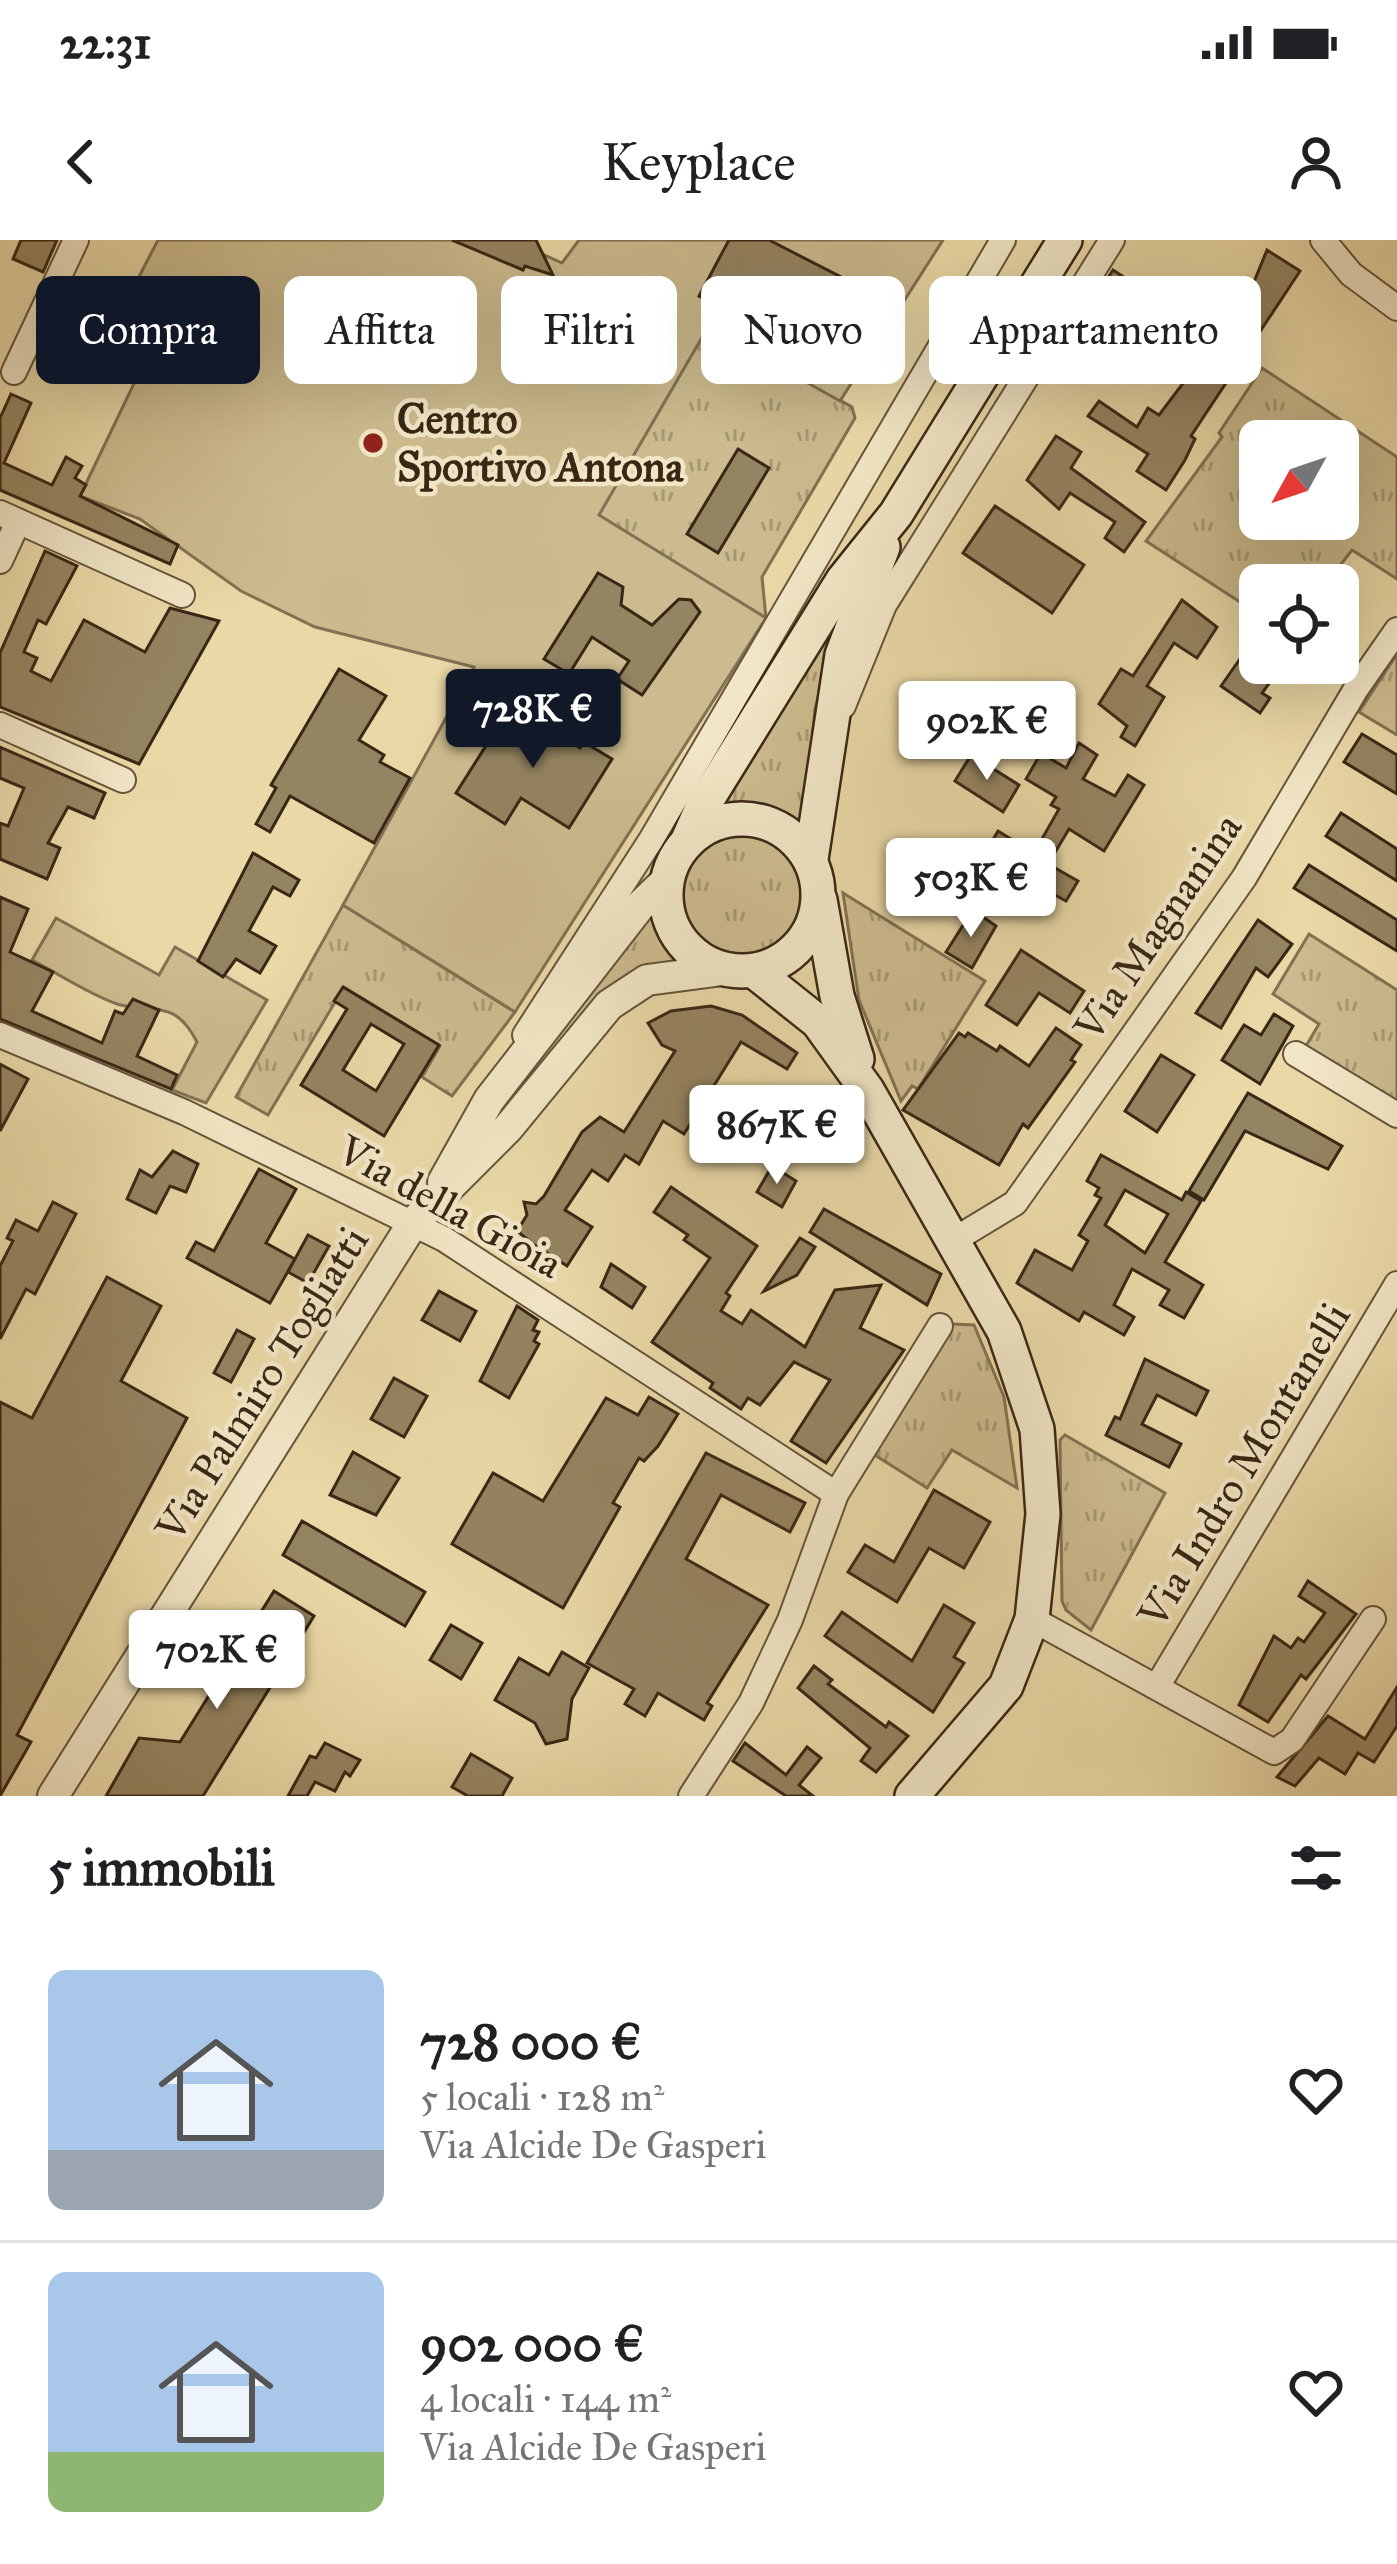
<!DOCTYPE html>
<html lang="it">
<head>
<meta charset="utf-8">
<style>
	body { margin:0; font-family:"IM FELL Great Primer",serif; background:#f2f2f2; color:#202124; height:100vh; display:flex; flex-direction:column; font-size:45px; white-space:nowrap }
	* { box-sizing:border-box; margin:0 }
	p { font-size:39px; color:#757577 }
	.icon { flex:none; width:66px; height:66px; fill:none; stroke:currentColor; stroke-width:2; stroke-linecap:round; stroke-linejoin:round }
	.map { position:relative; height:1556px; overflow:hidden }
	.side { display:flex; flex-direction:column; background:#fff; flex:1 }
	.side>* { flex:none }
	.top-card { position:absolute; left:36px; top:36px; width:1326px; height:108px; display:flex; gap:24px }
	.needle { width:78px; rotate:230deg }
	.fabs { position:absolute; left:1239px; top:180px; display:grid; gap:24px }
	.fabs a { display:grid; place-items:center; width:120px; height:120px; border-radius:18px; background:#fff; box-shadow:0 12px 48px #0002; font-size:60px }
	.price { position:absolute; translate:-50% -102px; padding:0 27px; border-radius:12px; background:#fff; color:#222; font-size:39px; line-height:78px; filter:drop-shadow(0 3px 6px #0008) }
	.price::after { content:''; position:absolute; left:50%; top:72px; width:36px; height:27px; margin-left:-18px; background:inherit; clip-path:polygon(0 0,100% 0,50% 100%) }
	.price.active { background:#111827; color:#fff }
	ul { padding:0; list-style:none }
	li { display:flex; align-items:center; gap:36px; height:300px; padding:0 48px }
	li+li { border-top:3px solid #e0e0e0 }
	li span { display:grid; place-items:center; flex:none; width:336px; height:240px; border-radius:18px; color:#555 }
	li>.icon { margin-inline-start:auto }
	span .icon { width:144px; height:144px; fill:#fffc; stroke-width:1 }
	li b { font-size:51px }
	h2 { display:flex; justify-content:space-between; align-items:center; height:144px; padding:0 48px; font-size:51px }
	.chip { padding:0 42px; border-radius:18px; background:#fff; box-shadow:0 12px 48px #0002; font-size:42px; line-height:108px }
	.chip.active { background:#111827; color:#fff }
	.status { display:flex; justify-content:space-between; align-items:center; height:84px; padding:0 60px; background:#fff; direction:ltr }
	.status svg { height:33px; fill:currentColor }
	header { display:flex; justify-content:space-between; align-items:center; height:156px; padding:0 48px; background:#fff; font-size:54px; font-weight:600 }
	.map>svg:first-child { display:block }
</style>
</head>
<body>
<div class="status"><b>22:31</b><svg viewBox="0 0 49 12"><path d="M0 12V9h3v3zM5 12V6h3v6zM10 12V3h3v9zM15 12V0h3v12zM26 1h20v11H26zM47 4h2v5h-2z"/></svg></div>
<header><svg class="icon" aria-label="back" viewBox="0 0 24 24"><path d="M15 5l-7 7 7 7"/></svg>Keyplace<svg class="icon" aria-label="person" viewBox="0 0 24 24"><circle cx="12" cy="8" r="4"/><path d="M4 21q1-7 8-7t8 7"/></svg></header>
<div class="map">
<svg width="1397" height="1556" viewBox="0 0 1397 1556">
	<defs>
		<pattern id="grass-tufts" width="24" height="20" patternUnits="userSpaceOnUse" patternTransform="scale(3)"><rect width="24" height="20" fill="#ccbb8e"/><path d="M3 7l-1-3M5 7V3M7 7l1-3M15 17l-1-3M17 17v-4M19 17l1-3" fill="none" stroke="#a79873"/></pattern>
	</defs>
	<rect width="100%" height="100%" fill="#ead9a7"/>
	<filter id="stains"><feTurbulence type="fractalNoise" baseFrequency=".00167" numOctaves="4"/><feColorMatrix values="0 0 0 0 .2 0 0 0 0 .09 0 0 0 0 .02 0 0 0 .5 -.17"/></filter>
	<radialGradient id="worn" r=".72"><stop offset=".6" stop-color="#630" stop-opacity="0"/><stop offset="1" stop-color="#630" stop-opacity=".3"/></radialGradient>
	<!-- grass -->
	<g fill="url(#grass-tufts)" stroke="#827152" stroke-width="3" fill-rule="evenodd">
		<polygon points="708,86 852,167 855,178 762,337 766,378 598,276"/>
		<path d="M 1262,128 L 1397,217 L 1397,339 L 1352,310 L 1325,345 L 1260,345 L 1260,375 L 1146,301 L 1222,197 L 1219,193 ZM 1260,201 L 1338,201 L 1338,279 L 1260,279 Z"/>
		<path d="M 842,363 L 815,469 L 804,592 C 774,573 752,567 717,569 Z"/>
		<polygon points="1397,414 1397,495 1359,472"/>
		<circle cx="742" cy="655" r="61"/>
		<polygon points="843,653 985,741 918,849 912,846 901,861 859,760"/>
		<polygon points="343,665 515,772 452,856 422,837 440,806 344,747 268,875 236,857"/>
		<path d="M 650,673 L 675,720 C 598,747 571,789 524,851 L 516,851 L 515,846 Z"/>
		<polygon points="1309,694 1397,750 1397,861 1306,806 1319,784 1273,754"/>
		<polygon points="953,1084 974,1085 1004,1157 1017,1248 952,1210 927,1248 870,1212"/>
		<polygon points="1065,1195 1165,1253 1091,1390 1066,1370 1062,1361 1060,1200"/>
	</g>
	<!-- garden -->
	<g fill="#ccbb8e" stroke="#827152" stroke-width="3">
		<polygon points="158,0 511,0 562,23 579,0 943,0 840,161 708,87 599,275 766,378 515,772 343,665 474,427 315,387 241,351 140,279 80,256 153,104 114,85"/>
		<path d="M 56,678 L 159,735 L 175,707 L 267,760 L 206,863 L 172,850 L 197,802 C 174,757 153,775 117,764 C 88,754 59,734 32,720 Z"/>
	</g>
	<!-- building -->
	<g fill="#958461" stroke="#392715" stroke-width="3" fill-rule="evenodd">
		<polygon points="21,0 57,0 43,32 13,19"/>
		<polygon points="452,0 536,0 553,35 525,26 523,30"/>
		<polygon points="729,0 769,0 841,37 803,110 699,56"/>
		<polygon points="1267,10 1300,31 1191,196 1195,199 1185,220 1166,250 1137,231 1148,214 1088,176 1099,161 1137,187 1148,168 1159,175 1247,59"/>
		<polygon points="1113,30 1186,78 1174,97 1100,50"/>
		<polygon points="11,154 31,163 4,223 52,245 66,217 82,226 75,238 86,245 80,256 178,305 170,324 0,250 0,178"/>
		<polygon points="1056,196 1081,212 1071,228 1145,282 1124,312 1105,298 1115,282 1070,253 1059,269 1027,240"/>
		<polygon points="738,209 769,228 718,313 687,294"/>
		<polygon points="995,266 1084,325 1052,373 963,313"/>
		<polygon points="45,311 77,326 46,384 38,380 24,412 37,418 31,431 51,441 84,380 145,412 170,368 219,381 139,524 0,467 0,413"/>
		<polygon points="598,333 623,347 621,365 652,385 679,359 691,360 700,372 642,455 617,439 629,421 592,397 569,434 544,419"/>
		<polygon points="1182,360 1217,387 1197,418 1174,403 1147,446 1164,457 1135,506 1121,497 1127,486 1099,464 1121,429 1133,436"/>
		<polygon points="1242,416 1273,438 1262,453 1270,458 1260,473 1221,446"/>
		<polygon points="339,429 386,456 359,500 384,515 380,522 410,538 374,603 290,556 270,592 256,584 276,548 271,545"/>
		<polygon points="513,463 580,508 584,502 612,519 569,588 521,558 505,584 456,553"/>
		<polygon points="1362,494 1397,515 1397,554 1344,522"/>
		<polygon points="1079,503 1097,515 1083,539 1115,556 1128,535 1144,545 1104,611 1069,589 1048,624 1078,641 1066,661 1055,655 1051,663 980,622 998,591 1034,613 1059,569 1051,565 1056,557 1026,539 1041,513 1066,528"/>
		<polygon points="0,507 105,553 94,578 68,567 48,603 60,608 47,639 0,619 0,583 8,586 24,548 0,538"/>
		<polygon points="971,515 1019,545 1003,572 955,541"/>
		<polygon points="1341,573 1397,609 1397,641 1326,596"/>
		<polygon points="253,613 299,640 290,656 273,647 249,691 276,706 260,733 236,719 223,737 198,721"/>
		<polygon points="1309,625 1397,680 1397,711 1294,648"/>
		<polygon points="0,657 28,669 10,712 53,732 32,771 102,803 115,771 123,774 133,759 159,770 137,816 177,835 171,849 0,779"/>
		<polygon points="980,675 996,686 972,728 946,712 969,676 976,681"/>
		<polygon points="1258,680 1292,704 1268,737 1256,728 1221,788 1196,773"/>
		<polygon points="1021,710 1084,751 1070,773 1039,753 1017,785 986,765"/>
		<path d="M 343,747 L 439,805 L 384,896 L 301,845 L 347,769 L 334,761 ZM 371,784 L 404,804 L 376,851 L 343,830 Z"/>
		<polygon points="711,766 742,775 797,813 787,829 741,802 684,894 663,881 639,924 625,915 608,941 592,930 565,970 592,987 567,1026 533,1004 517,991 527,975 524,962 536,964 544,956 582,892 600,877 624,892 675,811 662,805 648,783 671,771"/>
		<polygon points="1274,774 1293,786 1260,844 1222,820 1244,785 1261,795"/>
		<polygon points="1056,788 1081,805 1071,820 1075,822 1028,888 1023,884 999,925 903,870 959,793 965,797 968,793 997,811 1000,806 1029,826"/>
		<polygon points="1161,815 1194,835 1157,892 1125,871"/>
		<polygon points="0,824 28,839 0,891"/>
		<polygon points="1248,853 1342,906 1328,929 1245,891 1204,960 1189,951"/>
		<polygon points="173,911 198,924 186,952 170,946 156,973 127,959 140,930 152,937"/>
		<path d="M 1101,915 L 1182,960 L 1186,952 L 1201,961 L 1165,1022 L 1203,1045 L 1184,1078 L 1160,1065 L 1169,1050 L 1132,1029 L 1114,1065 L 1134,1077 L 1124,1095 L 1084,1072 L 1079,1081 L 1017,1043 L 1035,1010 L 1072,1030 L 1088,1001 L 1079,995 L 1101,958 L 1095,955 L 1099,948 L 1087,941 ZM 1125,950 L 1168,974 L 1145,1013 L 1105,985 Z"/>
		<polygon points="772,926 796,941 782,967 757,952"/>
		<polygon points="259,929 296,949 266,1003 295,1019 270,1063 187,1018 196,1002 214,1011"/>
		<polygon points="671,947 757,1006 726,1053 730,1056 721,1071 742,1084 751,1070 805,1107 835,1050 881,1045 860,1088 904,1110 826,1223 791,1201 830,1140 794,1122 760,1165 748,1158 741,1169 710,1148 713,1143 652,1102 710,1018 684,1000 688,995 654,972"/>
		<polygon points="53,962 76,974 35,1054 26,1049 0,1099 0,1026 13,1001 7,998 16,980 38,991"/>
		<polygon points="824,969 941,1034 927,1065 810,992"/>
		<polygon points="308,995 329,1006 308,1043 288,1032"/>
		<polygon points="800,998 815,1007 797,1035 764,1051"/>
		<polygon points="611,1024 645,1047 632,1068 601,1047"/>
		<polygon points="107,1037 161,1066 121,1141 187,1178 17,1495 31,1502 0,1556 0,1162 32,1178"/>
		<polygon points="439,1051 476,1071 460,1101 422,1080"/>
		<polygon points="517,1066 538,1080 533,1090 539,1092 534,1101 539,1104 509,1158 480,1141"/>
		<polygon points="237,1090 254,1099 231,1142 214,1133"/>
		<polygon points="1145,1119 1208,1151 1196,1175 1157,1155 1142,1184 1181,1204 1169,1227 1106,1195 1115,1177 1120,1179"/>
		<polygon points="394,1138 427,1156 404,1197 371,1179"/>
		<polygon points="649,1157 678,1174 658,1206 644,1221 639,1218 613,1263 620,1267 563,1368 452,1304 493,1233 543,1261 606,1158 638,1175"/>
		<polygon points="353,1212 399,1238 376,1275 330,1255"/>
		<polygon points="706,1213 805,1263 790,1292 721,1255 686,1319 768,1365 707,1463 712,1466 704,1480 658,1453 645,1476 625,1464 634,1449 587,1423"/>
		<polygon points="934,1250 990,1282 964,1328 929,1308 897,1362 848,1332 865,1305 894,1322"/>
		<polygon points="302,1281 425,1352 405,1386 283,1315"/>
		<polygon points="1308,1341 1356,1374 1306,1439 1301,1435 1268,1482 1239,1465 1274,1396 1291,1408 1298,1398 1304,1402 1325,1373 1299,1356"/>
		<polygon points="274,1351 314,1376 203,1556 106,1556 139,1498 180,1502"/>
		<polygon points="944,1365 974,1383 954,1417 964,1423 933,1472 825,1396 842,1372 912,1421"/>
		<polygon points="451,1385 482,1403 461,1439 430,1420"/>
		<polygon points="562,1412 589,1428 572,1459 567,1499 546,1504 535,1483 495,1460 519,1418 549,1435"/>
		<polygon points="814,1426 832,1440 828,1444 886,1487 889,1482 908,1496 876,1532 861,1521 870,1508 798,1448"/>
		<polygon points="1397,1447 1397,1486 1374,1522 1358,1513 1345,1534 1319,1518 1295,1546 1277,1537 1328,1476 1365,1499"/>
		<polygon points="325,1503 360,1520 350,1536 345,1532 335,1551 315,1542 307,1556 288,1556 310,1516 316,1518"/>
		<polygon points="745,1503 786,1535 807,1507 821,1518 799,1545 813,1556 786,1556 733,1521"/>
		<polygon points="471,1514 512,1538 502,1556 468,1556 452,1547"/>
	</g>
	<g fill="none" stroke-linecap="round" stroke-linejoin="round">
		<defs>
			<g id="minor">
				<polyline points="1323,0 1351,34 1397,68"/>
				<polyline points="14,132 76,0"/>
				<polyline points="0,273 182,355"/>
				<polyline points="0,321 18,282"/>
				<polyline points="843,466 884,365 1112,0"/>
				<polyline points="0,485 123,540"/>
				<polyline points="0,795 184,872 444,999 836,1254"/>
				<polyline points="525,795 651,600 1003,0"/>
				<polyline points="1296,814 1397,875"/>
				<polyline points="954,1000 1015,963 1244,638 1356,449 1397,390"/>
				<polyline points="1032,1379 1274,1512 1292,1500 1373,1379"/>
				<polyline points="1158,1445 1397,1044"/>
				<polyline points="691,1556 751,1463 790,1380 836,1254 940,1086"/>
			</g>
			<g id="tertiary">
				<polyline points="443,942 489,860 639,667 666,641"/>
				<polyline points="53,1556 413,983 508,888 609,765 647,740 723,730"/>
			</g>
			<g id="secondary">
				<circle cx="742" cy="655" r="76"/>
				<polyline points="688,600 703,566 843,340 896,274 1065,0"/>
				<polyline points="811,619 842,415 883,307"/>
				<polyline points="820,660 837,756 857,819"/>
				<polyline points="754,731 818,782 867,850 1004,1091 1037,1189 1043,1274 1032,1379 1006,1446 912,1556"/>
			</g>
		</defs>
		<!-- minor casing -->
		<use href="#minor" stroke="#65543a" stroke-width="28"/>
		<!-- tertiary casing -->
		<use href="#tertiary" stroke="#65543a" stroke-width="34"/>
		<!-- secondary casing -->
		<use href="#secondary" stroke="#392715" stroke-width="38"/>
		<!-- minor -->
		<use href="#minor" stroke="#f1e6c6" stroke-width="24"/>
		<!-- tertiary -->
		<use href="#tertiary" stroke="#f1e6c6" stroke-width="30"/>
		<!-- secondary -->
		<use href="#secondary" stroke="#f1e6c6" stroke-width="33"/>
	</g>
	<!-- markers -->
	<circle fill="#8f2418" stroke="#f1e6c6" stroke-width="4.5" cx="373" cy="203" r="12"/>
	<g text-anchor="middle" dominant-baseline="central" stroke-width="9" stroke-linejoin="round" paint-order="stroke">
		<!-- poi labels -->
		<g font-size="42" font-weight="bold" fill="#392715" stroke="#f1e6c6" text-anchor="start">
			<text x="397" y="179">Centro<tspan x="397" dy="48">Sportivo Antona</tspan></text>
		</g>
		<!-- street labels -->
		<g font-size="42" fill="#392715" stroke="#f1e6c6">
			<text transform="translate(1158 687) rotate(-56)">Via Magnanina</text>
			<text transform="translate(450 967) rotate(29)">Via della Gioia</text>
			<text transform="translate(262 1144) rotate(-58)">Via Palmiro Togliatti</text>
			<text transform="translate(1244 1225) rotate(-59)">Via Indro Montanelli</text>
		</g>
	</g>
	<rect width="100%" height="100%" filter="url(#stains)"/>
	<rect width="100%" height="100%" fill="url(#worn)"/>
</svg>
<div class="fabs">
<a><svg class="needle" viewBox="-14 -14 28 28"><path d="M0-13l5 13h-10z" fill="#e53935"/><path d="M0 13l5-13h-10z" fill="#757577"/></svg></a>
<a><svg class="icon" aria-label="locate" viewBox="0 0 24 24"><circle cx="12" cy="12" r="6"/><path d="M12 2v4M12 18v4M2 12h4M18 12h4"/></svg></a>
</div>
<b class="price active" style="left:533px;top:531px">728K €</b>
<b class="price" style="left:987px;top:543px">902K €</b>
<b class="price" style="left:971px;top:700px">503K €</b>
<b class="price" style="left:777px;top:947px">867K €</b>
<b class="price" style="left:217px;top:1472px">702K €</b>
<div class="top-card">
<a class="chip active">Compra</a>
<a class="chip">Affitta</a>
<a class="chip">Filtri</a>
<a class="chip">Nuovo</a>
<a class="chip">Appartamento</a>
</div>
</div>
<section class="side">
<h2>5 immobili<svg class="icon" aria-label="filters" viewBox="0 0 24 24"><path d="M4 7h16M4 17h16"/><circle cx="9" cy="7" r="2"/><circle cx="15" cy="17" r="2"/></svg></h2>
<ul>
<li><span style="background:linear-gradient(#a9c7e8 75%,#9aa5b1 0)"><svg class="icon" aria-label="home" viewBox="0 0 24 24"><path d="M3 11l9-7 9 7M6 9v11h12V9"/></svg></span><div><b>728 000 €</b><p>5 locali · 128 m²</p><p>Via Alcide De Gasperi</p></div><svg class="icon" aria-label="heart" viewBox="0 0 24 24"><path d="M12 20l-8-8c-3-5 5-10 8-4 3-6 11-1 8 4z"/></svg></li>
<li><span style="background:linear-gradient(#a9c7e8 75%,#8fb573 0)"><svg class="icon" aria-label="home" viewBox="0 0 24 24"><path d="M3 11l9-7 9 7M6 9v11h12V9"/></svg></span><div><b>902 000 €</b><p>4 locali · 144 m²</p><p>Via Alcide De Gasperi</p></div><svg class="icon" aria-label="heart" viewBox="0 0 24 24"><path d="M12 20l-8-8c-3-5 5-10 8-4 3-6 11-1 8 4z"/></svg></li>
</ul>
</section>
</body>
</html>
